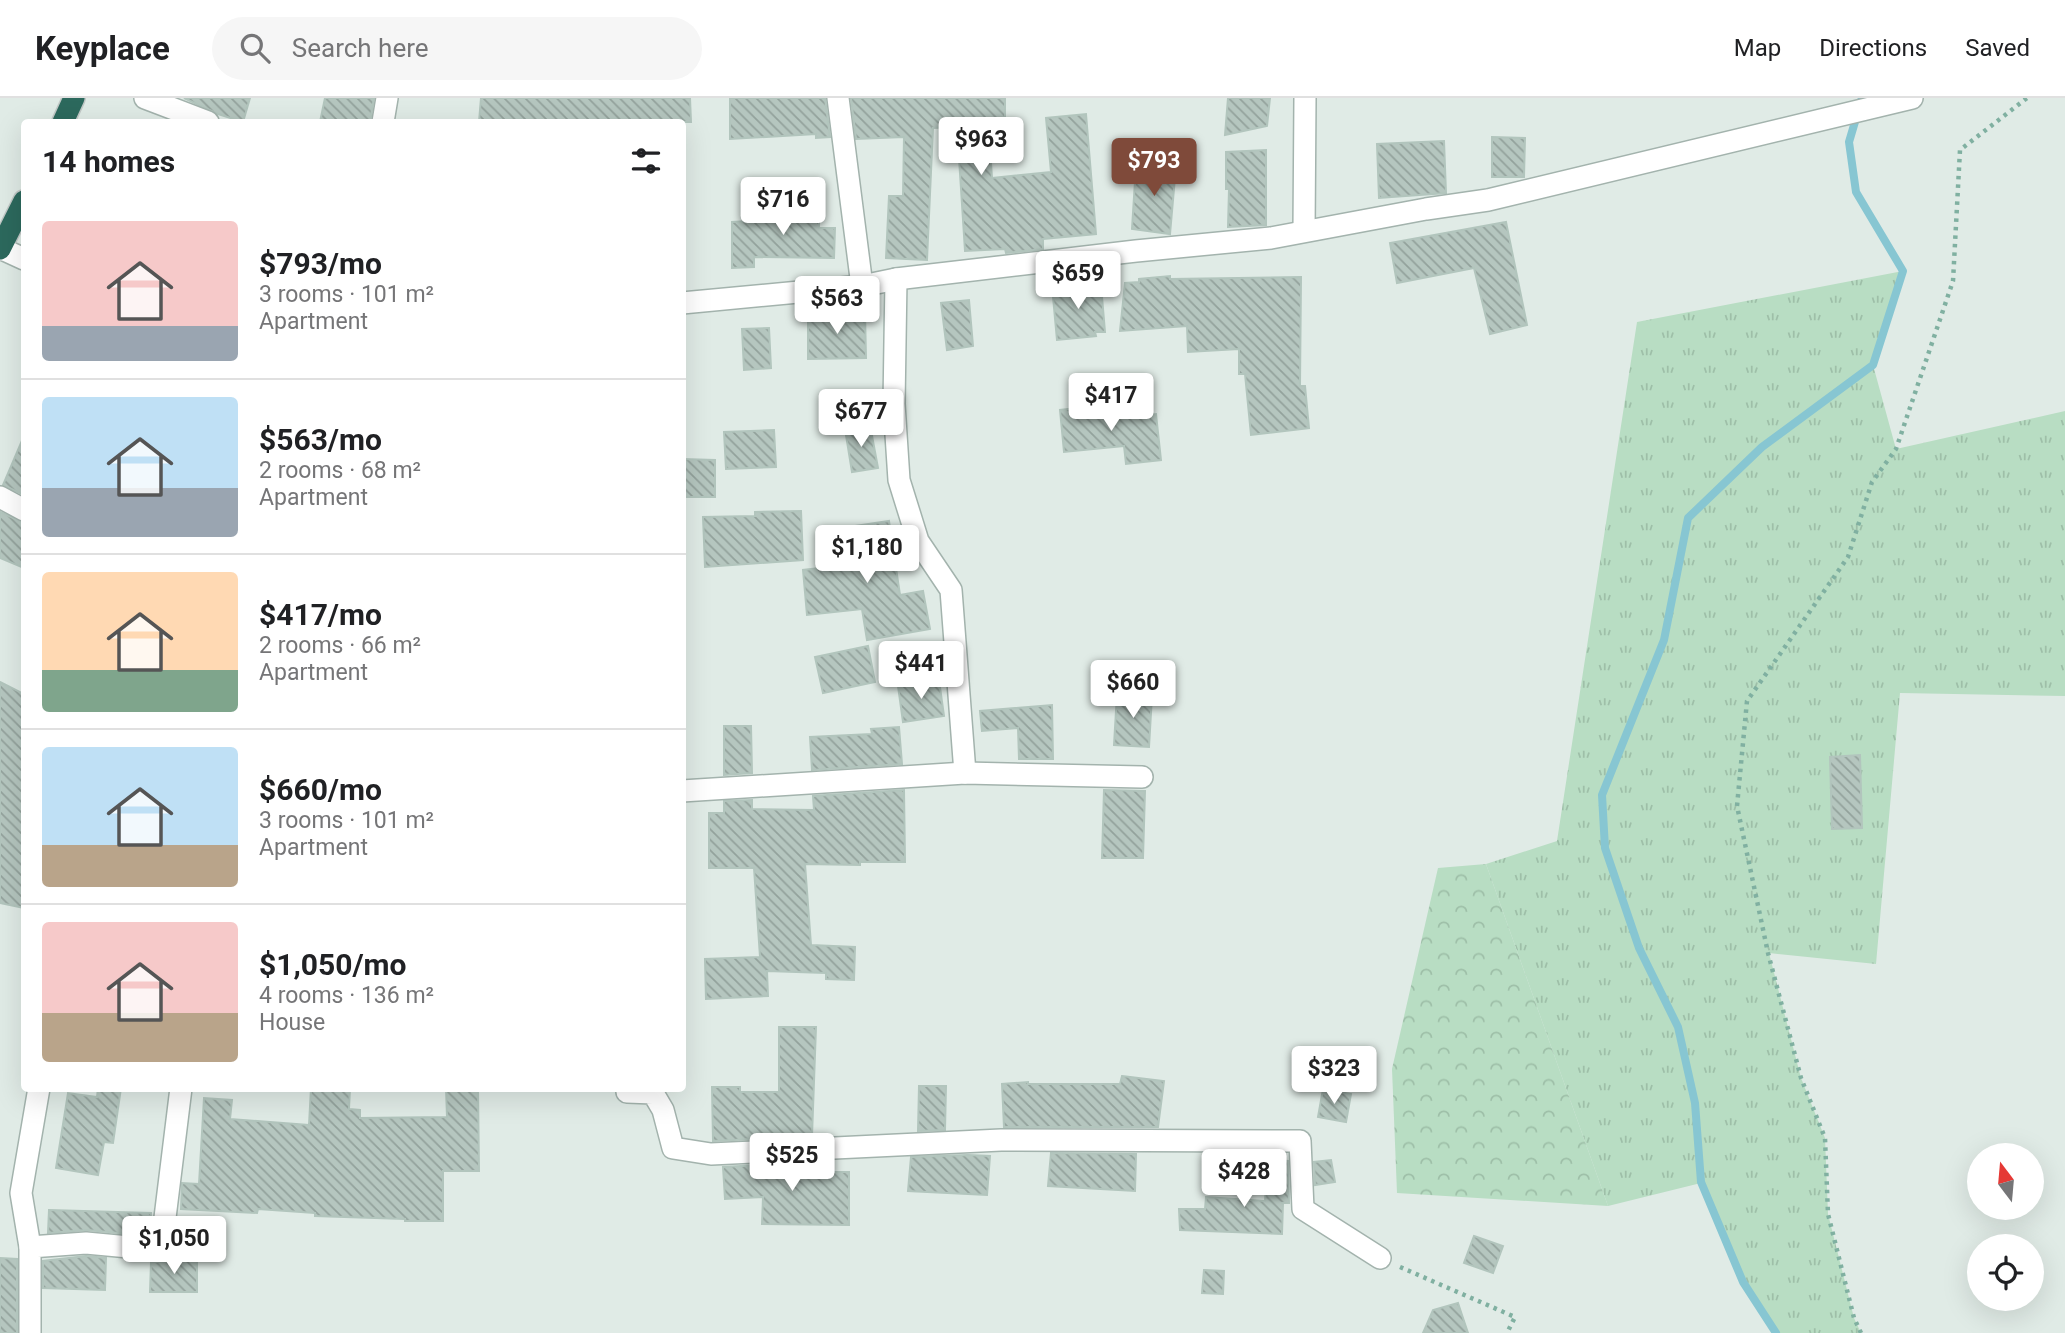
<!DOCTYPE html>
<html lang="en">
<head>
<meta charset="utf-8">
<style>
	body { margin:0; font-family:Roboto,sans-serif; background:#f6f6f6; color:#202124; height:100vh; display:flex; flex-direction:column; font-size:26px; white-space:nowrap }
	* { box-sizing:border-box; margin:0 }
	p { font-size:23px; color:#757577 }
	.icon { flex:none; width:38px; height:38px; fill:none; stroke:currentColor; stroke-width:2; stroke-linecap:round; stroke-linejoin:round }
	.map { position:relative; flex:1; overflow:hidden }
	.drawer { position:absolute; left:21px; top:21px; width:665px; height:973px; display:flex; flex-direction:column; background:#fff; border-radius:7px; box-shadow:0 7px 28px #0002 }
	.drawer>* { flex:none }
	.needle { width:46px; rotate:344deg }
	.fabs { position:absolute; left:1967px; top:1045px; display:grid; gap:14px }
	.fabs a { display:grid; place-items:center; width:77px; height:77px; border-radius:50%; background:#fff; box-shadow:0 7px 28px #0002; font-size:35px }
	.price { position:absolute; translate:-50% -60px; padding:0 16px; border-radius:7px; background:#fff; color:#222; font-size:23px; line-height:46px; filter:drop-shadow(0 2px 4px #0008) }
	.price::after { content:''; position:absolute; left:50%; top:42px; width:21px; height:16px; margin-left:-10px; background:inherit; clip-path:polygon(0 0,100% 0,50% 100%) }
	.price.selected { background:#7f4a3a; color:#fff }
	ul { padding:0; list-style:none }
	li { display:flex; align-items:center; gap:21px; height:175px; padding:0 21px }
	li+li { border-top:2px solid #e0e0e0 }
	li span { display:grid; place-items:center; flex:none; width:196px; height:140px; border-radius:7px; color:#555 }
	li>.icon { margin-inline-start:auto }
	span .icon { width:84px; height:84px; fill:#fffc; stroke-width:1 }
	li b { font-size:30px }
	h2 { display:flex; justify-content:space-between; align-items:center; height:84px; padding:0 21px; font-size:30px }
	header { display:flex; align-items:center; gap:42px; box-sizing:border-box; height:98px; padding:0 35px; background:#fff; border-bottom:2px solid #e0e0e0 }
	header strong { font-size:33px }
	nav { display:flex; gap:38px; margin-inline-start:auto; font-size:24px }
	.search { width:490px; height:63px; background:#f6f6f6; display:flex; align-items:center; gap:18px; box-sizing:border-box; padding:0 24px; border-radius:38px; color:#757577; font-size:26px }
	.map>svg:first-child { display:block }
</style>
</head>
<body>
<header>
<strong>Keyplace</strong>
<div class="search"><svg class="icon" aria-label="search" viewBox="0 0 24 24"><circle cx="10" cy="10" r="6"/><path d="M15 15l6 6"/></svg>Search here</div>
<nav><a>Map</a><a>Directions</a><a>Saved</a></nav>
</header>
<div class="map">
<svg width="2065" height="1235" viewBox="0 0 2065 1235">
	<defs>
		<pattern id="grass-tufts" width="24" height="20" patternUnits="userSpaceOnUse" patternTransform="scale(1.75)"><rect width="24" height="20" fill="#b8ddc3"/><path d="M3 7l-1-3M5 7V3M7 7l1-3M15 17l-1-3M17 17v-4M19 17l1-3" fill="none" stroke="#9ebfa8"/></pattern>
		<pattern id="forest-crowns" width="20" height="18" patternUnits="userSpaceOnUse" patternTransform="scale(1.75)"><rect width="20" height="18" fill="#b8ddc3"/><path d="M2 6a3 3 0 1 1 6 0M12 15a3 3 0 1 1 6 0" fill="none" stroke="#9ebfa8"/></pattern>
		<pattern id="building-back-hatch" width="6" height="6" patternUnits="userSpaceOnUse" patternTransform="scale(1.75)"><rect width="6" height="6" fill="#b5c6bf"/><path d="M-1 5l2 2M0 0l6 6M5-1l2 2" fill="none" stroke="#93a29c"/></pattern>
	</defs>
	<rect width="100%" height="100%" fill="#e0ebe6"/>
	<!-- grass -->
	<polygon fill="url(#grass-tufts)" points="1903,173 1873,267 1896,351 2065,313 2065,598 1900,595 1876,866 1769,855 1801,980 1825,1040 1828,1116 1854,1220 1861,1235 1776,1235 1743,1184 1701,1085 1608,1108 1486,766 1557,743 1637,224"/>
	<!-- forest -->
	<polygon fill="url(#forest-crowns)" points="1486,766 1608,1108 1397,1095 1392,971 1438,770"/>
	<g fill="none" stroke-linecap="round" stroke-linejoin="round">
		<!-- stream -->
		<polyline stroke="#87c6d2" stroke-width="8" points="1776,1235 1743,1184 1701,1084 1695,1005 1678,929 1639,850 1605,750 1602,697 1664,542 1688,420 1762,349 1873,267 1903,173 1856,94 1849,44 1862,0"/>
	</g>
	<!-- building -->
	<g fill="url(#building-back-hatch)" stroke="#b2c5bd" stroke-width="2">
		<polygon points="184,0 250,0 243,24 218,16"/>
		<polygon points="325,0 374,0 370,24 320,24"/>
		<polygon points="481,0 690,0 691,24 479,24"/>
		<polygon points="730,0 825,0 830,39 816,40 816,36 730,41"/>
		<polygon points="851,0 1005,0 1005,20 988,20 992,80 1051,74 1046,20 1086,16 1096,136 1043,141 1043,151 1006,155 1005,151 965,153 957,29 933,30 927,162 886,160 889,98 903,98 904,39 856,41"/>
		<polygon points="1228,0 1270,0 1267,28 1225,37"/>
		<polygon points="1492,39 1525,40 1524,79 1492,79"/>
		<polygon points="1444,43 1446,95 1379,100 1377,46"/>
		<polygon points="1266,52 1266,127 1228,129 1229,91 1226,91 1226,54"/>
		<polygon points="1136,67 1176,68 1170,136 1132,131"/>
		<polygon points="784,106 819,107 819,130 835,130 834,160 754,159 754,169 732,170 732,124 784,121"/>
		<polygon points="1506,124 1527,227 1490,236 1474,170 1397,185 1390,145"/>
		<polygon points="1170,178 1170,181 1301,179 1300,288 1305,288 1309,330 1251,337 1245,276 1239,276 1239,251 1188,254 1187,228 1120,233 1125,185 1139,184 1139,181"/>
		<polygon points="1090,184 1091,187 1101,187 1105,234 1095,234 1096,238 1057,242 1052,188"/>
		<polygon points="969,202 973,248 947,252 941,205"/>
		<polygon points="865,214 866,260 808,261 808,215"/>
		<polygon points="769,230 771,270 744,272 742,231"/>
		<polygon points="1105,307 1107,321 1156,316 1161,362 1126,366 1124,348 1064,354 1060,312"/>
		<polygon points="870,327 878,370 852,374 845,331"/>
		<polygon points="774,332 776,369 726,371 724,334"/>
		<polygon points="24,338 24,397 3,387"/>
		<polygon points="682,361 715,362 715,399 682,399"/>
		<polygon points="801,413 803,462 705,469 703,419 755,418 755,414"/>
		<polygon points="0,414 24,425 24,470 0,460"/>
		<polygon points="889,423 900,497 923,493 930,531 867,542 862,511 807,517 803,472 846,467 841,430"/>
		<polygon points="868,548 875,584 823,595 815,559"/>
		<polygon points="939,582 944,618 903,624 898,588"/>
		<polygon points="0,584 24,596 24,810 0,805"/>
		<polygon points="1117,596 1152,598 1149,649 1114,647"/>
		<polygon points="1052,607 1053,661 1019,661 1018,630 982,633 980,613"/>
		<polygon points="724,628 751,628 752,675 724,677"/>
		<polygon points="899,629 902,666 812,672 810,639 872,636 871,631"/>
		<polygon points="1860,657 1862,730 1832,731 1830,659"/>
		<polygon points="904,692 905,764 860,764 860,767 805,766 811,847 855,849 854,882 826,881 826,875 767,873 768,898 706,901 705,861 760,859 754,770 709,770 709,715 724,715 724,703 752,702 752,711 814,712 813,698"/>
		<polygon points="1104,692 1145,693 1143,760 1102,760"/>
		<polygon points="779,929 816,929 812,1038 713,1043 712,989 740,989 740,994 779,994"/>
		<polygon points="1122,978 1164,983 1158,1029 1004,1029 1002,986 1028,984 1028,986 1120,986"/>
		<polygon points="919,988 946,988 945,1032 918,1033"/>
		<polygon points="98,990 121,990 113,1045 104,1044 98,1077 56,1070 68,995 97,999"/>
		<polygon points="311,990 350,990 349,1011 360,1012 360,1020 447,1019 446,990 478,990 479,1073 443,1073 443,1123 405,1123 405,1121 315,1118 315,1115 258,1111 257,1115 181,1111 182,1085 199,1086 204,1000 232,1002 230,1021 309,1027"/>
		<polygon points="1323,991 1351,996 1346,1024 1318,1019"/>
		<polygon points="1051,1055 1136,1056 1135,1093 1048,1088"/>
		<polygon points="968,1057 990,1058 987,1097 908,1093 911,1059"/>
		<polygon points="1268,1062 1288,1063 1289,1105 1281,1105 1283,1105 1282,1136 1180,1132 1179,1111 1205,1111 1206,1099 1265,1103"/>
		<polygon points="1331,1062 1335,1084 1315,1087 1314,1064"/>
		<polygon points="812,1064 811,1074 849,1074 849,1127 762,1126 763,1099 725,1101 723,1069"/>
		<polygon points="49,1112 151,1115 150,1138 87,1132 48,1135"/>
		<polygon points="1474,1138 1503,1148 1493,1175 1464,1165"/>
		<polygon points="86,1158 106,1160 105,1192 43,1190 43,1163"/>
		<polygon points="0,1160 17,1161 17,1235 0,1235"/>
		<polygon points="171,1160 197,1161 197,1194 150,1194 151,1164 166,1164"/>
		<polygon points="1204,1172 1224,1173 1223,1196 1202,1195"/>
		<polygon points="1458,1205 1468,1235 1423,1235 1433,1212"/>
	</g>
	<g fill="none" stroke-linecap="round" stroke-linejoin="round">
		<defs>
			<g id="street">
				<polyline points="145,0 208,24"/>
				<polyline points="838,0 862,188"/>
				<polyline points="383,24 387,0"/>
				<polyline points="1304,133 1305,0"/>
				<polyline points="0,150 24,161"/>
				<polyline points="896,181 894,306 899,382 918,443 951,492 965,675"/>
				<polyline points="682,205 862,188 896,181 1136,153 1271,140 1426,111 1488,102 1912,0"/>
				<polyline points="0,399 24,412"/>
				<polyline points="682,693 965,675 1142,679"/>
				<polyline points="627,990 627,994 653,995 663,1012 673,1050 711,1056 1001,1042 1300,1043 1303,1111 1380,1160"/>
				<polyline points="30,1149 21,1095 39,990"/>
				<polyline points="30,1235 30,1149 86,1145 161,1152 181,990"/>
			</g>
			<g id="highway">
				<polyline points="63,24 74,0"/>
				<polyline points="0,151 24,103"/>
			</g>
		</defs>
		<!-- street casing -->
		<use href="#street" stroke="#a3b3ad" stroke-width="24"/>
		<!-- highway casing -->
		<use href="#highway" stroke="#c1c8c6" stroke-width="24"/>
		<!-- path -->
		<g stroke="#80b0a1" stroke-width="4.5" stroke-dasharray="3.5 5" stroke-linecap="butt">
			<polyline points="1400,1169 1515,1219 1507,1235"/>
			<polyline points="1861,1235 1854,1220 1828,1116 1825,1040 1801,980 1768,855 1737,708 1747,603 1848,459 1872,384 1896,351 1953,183 1960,52 2027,0"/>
		</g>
		<!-- street -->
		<use href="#street" stroke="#fff" stroke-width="21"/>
		<!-- highway -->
		<use href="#highway" stroke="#2c695d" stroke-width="21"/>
	</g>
</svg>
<div class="fabs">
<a><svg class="needle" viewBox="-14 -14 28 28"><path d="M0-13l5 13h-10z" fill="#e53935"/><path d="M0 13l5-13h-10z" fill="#757577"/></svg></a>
<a><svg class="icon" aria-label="locate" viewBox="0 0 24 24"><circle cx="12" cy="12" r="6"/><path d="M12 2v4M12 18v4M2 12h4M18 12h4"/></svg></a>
</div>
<b class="price" style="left:981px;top:79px">$963</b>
<b class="price selected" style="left:1154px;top:100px">$793</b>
<b class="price" style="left:783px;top:139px">$716</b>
<b class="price" style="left:1078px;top:213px">$659</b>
<b class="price" style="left:837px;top:238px">$563</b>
<b class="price" style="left:1111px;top:335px">$417</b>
<b class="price" style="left:861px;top:351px">$677</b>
<b class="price" style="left:867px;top:487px">$1,180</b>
<b class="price" style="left:921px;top:603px">$441</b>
<b class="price" style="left:1133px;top:622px">$660</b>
<b class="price" style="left:1334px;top:1008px">$323</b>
<b class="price" style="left:792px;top:1095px">$525</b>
<b class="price" style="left:1244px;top:1111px">$428</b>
<b class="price" style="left:174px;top:1178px">$1,050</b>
<section class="drawer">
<h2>14 homes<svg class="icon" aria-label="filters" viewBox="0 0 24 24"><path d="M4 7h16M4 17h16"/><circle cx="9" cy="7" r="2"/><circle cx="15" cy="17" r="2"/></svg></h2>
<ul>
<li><span style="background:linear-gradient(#f6c9c9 75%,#9aa5b1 0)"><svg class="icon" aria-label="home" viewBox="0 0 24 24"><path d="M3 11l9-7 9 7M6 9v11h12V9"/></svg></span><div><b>$793/mo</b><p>3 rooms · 101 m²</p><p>Apartment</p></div></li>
<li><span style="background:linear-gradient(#bfe0f5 65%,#9aa5b1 0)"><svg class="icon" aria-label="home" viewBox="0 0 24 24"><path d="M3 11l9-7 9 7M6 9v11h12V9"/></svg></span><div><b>$563/mo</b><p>2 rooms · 68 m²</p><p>Apartment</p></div></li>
<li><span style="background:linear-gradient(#ffd9b3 70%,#7fa58c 0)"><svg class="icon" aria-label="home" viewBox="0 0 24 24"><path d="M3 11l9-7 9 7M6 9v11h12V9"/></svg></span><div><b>$417/mo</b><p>2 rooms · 66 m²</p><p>Apartment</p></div></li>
<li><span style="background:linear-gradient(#bfe0f5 70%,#b9a48a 0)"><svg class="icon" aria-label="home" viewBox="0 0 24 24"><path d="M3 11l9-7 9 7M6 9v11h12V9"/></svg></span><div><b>$660/mo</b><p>3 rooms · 101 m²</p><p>Apartment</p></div></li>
<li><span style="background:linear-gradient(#f6c9c9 65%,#b9a48a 0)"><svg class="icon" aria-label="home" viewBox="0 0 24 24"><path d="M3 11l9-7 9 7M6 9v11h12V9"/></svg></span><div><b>$1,050/mo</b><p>4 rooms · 136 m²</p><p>House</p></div></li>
</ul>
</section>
</div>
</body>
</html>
